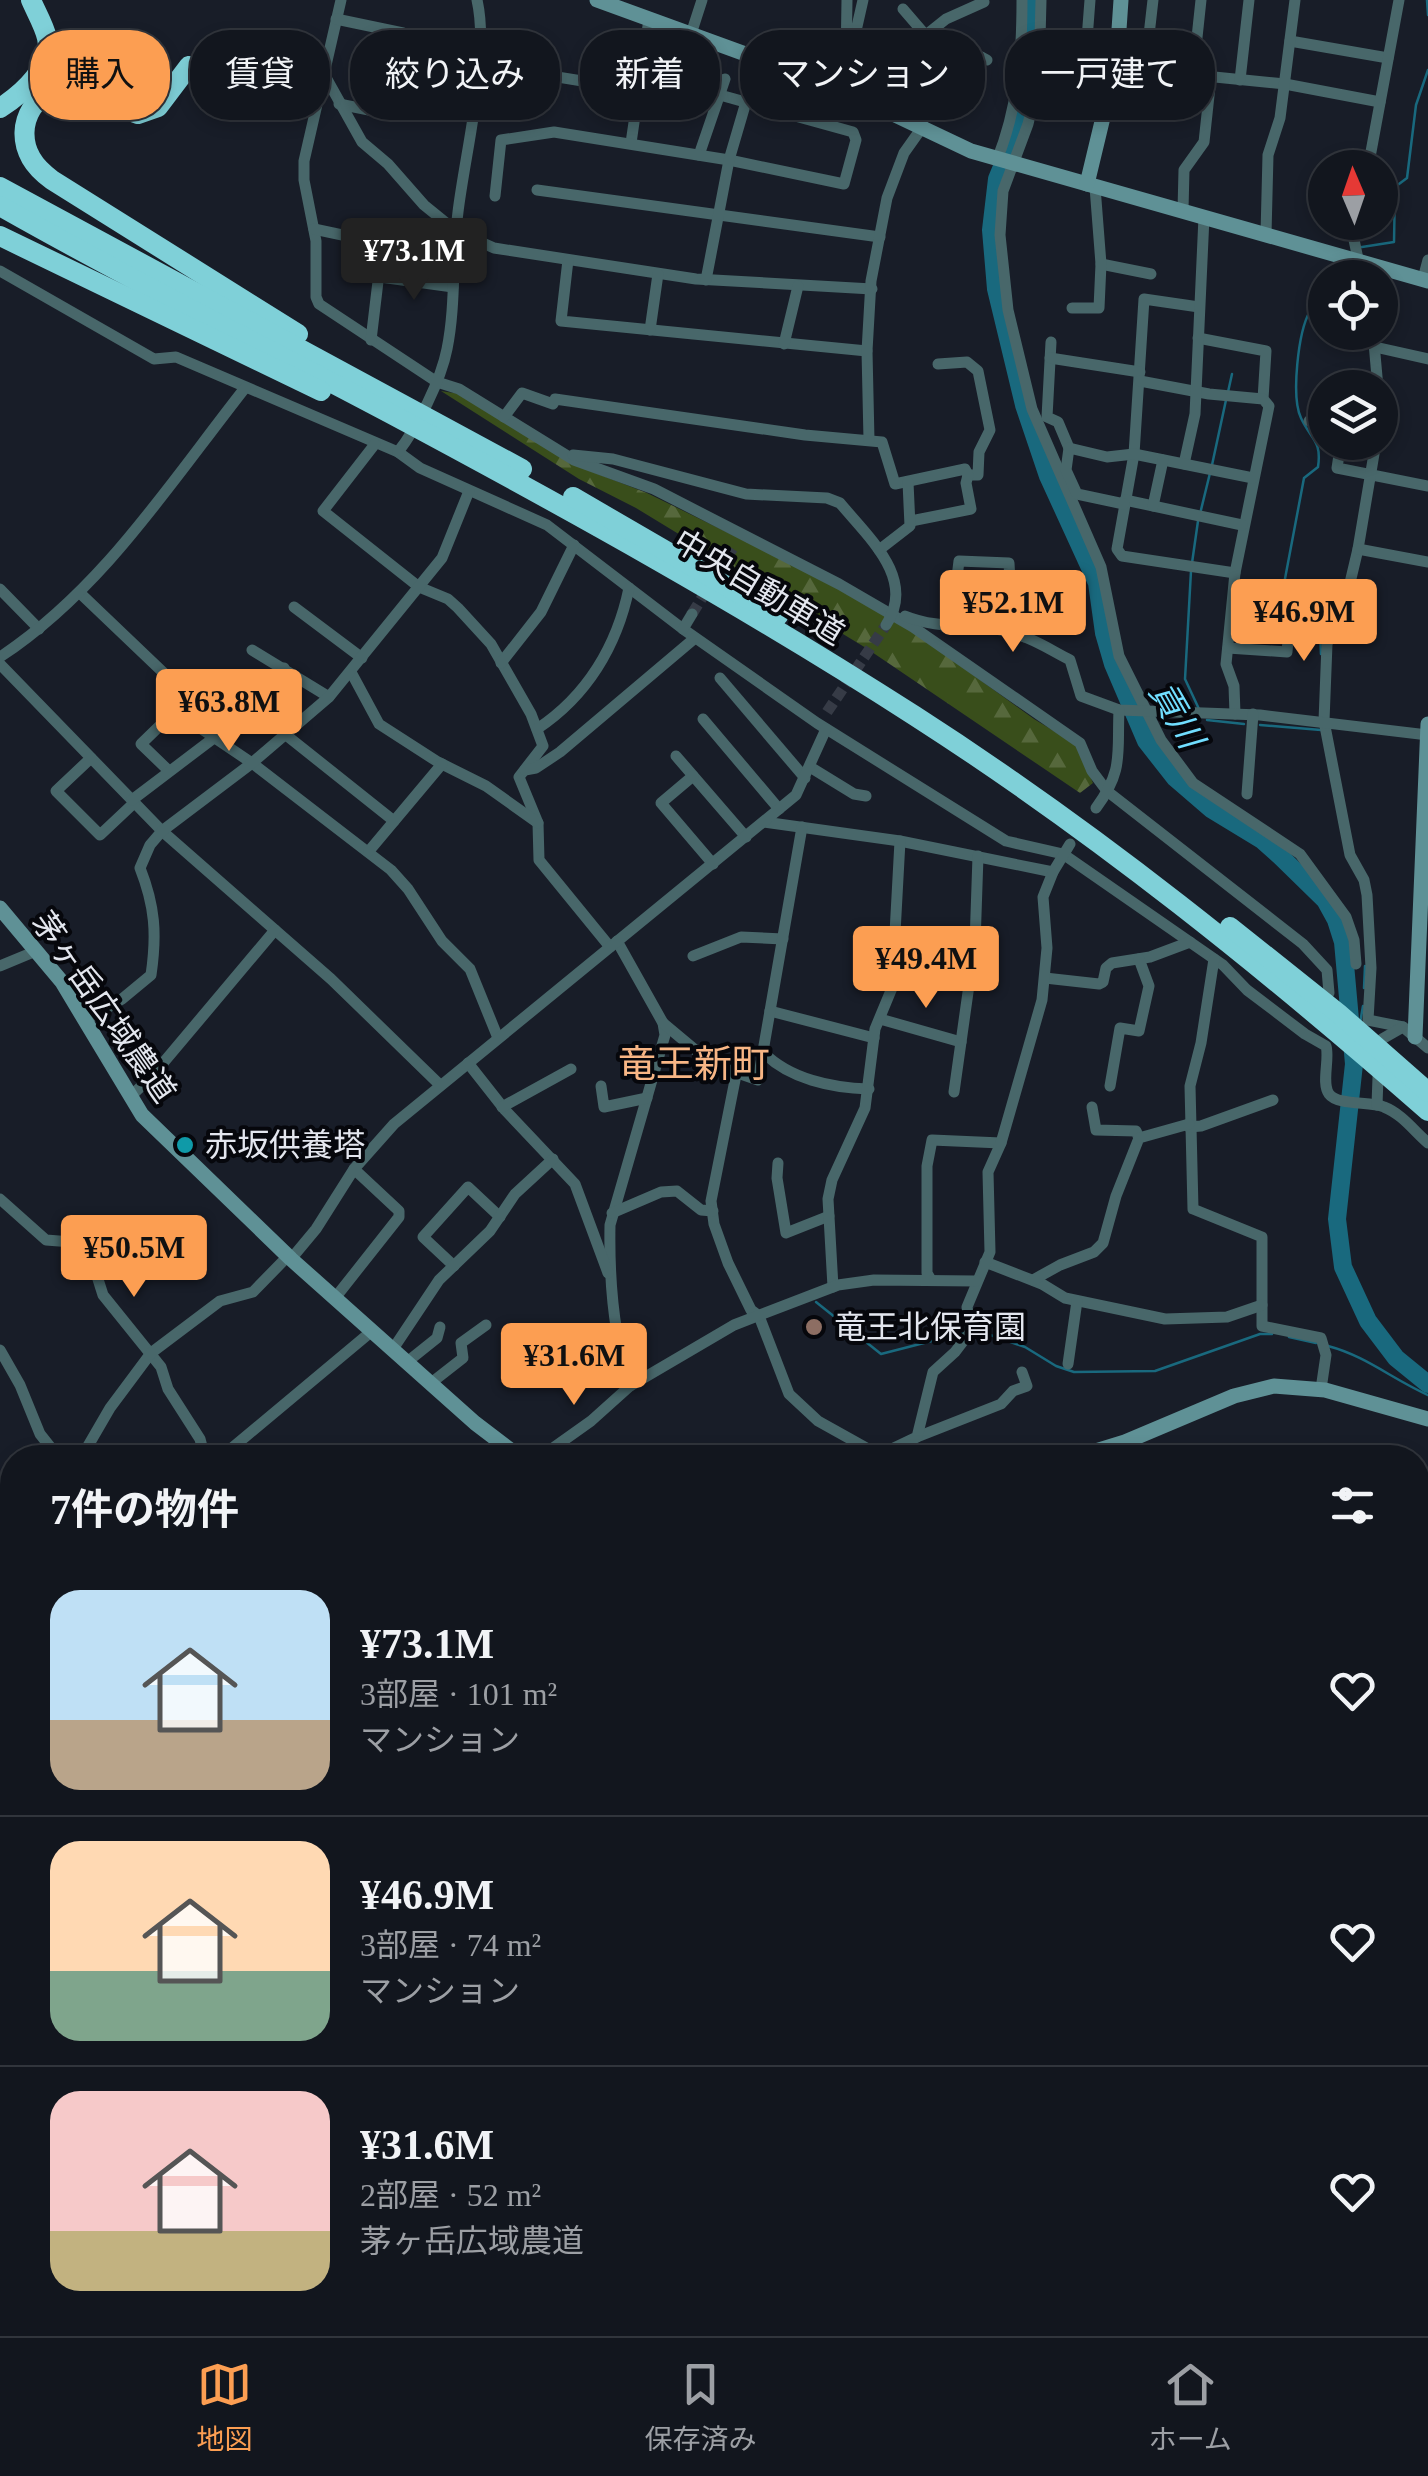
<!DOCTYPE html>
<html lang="ja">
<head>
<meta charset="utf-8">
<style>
	body { margin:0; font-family:"Times New Roman","Noto Sans JP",serif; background:#1f232b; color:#f1f3f6; height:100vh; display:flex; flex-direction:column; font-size:38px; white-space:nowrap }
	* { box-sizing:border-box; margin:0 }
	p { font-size:32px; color:#9c9fa4 }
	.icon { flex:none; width:55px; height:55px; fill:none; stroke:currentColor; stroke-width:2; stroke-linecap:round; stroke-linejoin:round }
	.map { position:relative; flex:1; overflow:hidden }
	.panel { position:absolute; left:0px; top:1445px; width:1430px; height:892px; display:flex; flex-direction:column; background:#12161e; border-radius:40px 40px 0 0; box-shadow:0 5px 15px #0003,0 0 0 2px #31353c }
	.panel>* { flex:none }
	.banner { position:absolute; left:30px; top:30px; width:1370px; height:90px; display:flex; gap:20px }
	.needle { width:65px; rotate:358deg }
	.buttons { position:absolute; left:1308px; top:150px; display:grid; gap:20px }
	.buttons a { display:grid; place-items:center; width:90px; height:90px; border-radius:50%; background:#12161e; box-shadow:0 5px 15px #0003,0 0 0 2px #31353c; font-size:50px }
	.price { position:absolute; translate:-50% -85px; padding:0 22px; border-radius:10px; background:#fc9e52; color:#111; font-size:32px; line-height:65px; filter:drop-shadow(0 2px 5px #0008) }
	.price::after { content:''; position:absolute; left:50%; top:60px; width:30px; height:22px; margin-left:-15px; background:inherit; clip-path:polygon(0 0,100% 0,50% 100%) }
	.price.current { background:#222; color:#fff }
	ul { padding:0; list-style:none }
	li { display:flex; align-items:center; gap:30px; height:250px; padding:0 50px }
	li+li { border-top:2px solid #31353c }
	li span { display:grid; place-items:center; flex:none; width:280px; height:200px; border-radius:30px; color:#555 }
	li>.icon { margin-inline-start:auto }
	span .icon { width:120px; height:120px; fill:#fffc; stroke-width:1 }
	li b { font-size:42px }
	h2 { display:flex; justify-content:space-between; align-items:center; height:120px; padding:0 50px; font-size:42px }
	.tag { padding:0 35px; border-radius:40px; background:#12161e; box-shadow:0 5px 15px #0003,0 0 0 2px #31353c; font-size:35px; line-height:90px }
	.tag.current { background:#fc9e52; color:#111 }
	.menu { display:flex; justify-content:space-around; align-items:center; height:140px; border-top:2px solid #31353c; background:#12161e; font-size:28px; color:#9c9fa4 }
	.menu a { display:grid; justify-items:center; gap:5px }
	.menu .current { color:#fc9e52 }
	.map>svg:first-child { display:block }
</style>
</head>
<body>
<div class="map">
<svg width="1428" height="2336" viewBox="0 0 1428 2336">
	<defs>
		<pattern id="forest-firs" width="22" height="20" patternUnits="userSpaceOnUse" patternTransform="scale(2.5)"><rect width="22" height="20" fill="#394e1b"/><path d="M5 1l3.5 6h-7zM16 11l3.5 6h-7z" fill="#56683c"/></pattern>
	</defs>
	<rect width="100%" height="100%" fill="#181d28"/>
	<!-- forest -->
	<polygon fill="url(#forest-firs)" points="441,391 460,394 572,464 647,493 814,575 918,635 1034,719 1067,739 1077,747 1093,783 1080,793 866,648 636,508 579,479"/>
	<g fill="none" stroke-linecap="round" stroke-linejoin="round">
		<!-- stream -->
		<g stroke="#19697e" stroke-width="2.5">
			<polyline points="1427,0 1428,15"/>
			<polyline points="1362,247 1394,242 1395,187 1407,178 1416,105 1428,70"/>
			<polyline points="1339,278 1342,273"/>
			<polyline points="1228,392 1232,374"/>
			<polyline points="1212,465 1226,400"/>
			<polyline points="1200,514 1210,473"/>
			<polyline points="1192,563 1198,521"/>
			<polyline points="1191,571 1185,679 1199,709"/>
			<path d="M 1321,654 L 1320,633 L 1304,612 L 1292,605 L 1284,584 L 1304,478 L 1318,467 C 1322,440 1311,440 1301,418 C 1291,397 1298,332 1310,311 C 1314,304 1320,298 1325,293"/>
			<polyline points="1207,720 1244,724"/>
			<polyline points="1260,725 1321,730"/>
			<polyline points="1364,988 1365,966"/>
			<polyline points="1360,1023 1363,1006"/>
			<polyline points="816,1302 881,1354 963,1333"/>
			<polyline points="976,1330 1025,1347 1056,1366 1074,1372 1155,1371 1260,1334 1272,1334"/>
			<polyline points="1289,1337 1316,1343"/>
			<path d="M 1328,1346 C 1366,1356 1392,1379 1428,1395"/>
		</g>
		<!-- river -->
		<polyline stroke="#19697e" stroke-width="18" points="1031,0 1032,45 1025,111 997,179 991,230 996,289 1024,405 1048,476 1097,583 1104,633 1113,664 1146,741 1175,778 1211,809 1262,840 1281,857 1325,900 1336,920 1343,942 1354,1064 1337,1219 1343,1267 1368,1321 1396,1358 1428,1384"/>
		<!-- street-tunnel -->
		<g stroke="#363b46" stroke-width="11" stroke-dasharray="11 5.5" stroke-linecap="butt">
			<polyline points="692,614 734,546"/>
			<polyline points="827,712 886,625"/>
		</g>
		<!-- street -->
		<g stroke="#48676a" stroke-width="11">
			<polyline points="341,0 304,161 304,180 316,241 316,297 319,304 437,382 459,389 574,460 654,489 839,584 913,627 1080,743 1092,771 1107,791 1303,944 1327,970 1329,993"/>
			<polyline points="1041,0 1039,78 1028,124 1003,191 1000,235 1008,310 1032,409 1101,567 1119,656 1161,740 1193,783 1300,854 1346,917 1354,940 1356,964"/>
			<polyline points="1090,0 1085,65 1075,99 1106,108"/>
			<polyline points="336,19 403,33 384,113 339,104"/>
			<polyline points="691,34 702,0"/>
			<polyline points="926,35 946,19 984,2"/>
			<polyline points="1290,41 1388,58"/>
			<polyline points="853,44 863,0"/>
			<path d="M 934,60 C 953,56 970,49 987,60"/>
			<polyline points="477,64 607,85 638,87"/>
			<polyline points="1115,67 1285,84 1380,102"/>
			<polyline points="1145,70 1153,0"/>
			<polyline points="324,74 362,142 388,164 424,205 456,231 494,248 696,279 872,289"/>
			<polyline points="1193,75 1201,0"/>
			<polyline points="1240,80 1249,0"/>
			<polyline points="836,87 846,62 847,0"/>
			<polyline points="631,143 649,19"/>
			<polyline points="699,155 725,79"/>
			<path d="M 997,160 C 1018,107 1022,57 1022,0"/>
			<polyline points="1368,168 1399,0"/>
			<polyline points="537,190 880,237"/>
			<polyline points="495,196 501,140 554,132 729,160 844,184 856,140 853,132 720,95"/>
			<polyline points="1183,210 1184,170 1204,142 1211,77"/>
			<polyline points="1356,222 1353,235 1362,278"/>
			<polyline points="314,229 380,243 382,248 371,340"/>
			<polyline points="1266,234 1268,155 1280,118 1295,0"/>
			<polyline points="568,260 561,321 867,351"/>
			<polyline points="1101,264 1151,274"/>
			<path d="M 0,271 L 154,359 L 176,357 L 398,452 L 420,468 L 547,525 L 683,629 L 817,723 L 1006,841 L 1063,854 L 1223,965 L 1247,990 L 1305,1034 L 1326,1046 C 1330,1059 1321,1083 1329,1094 C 1338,1106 1370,1101 1384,1107 C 1402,1114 1414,1131 1428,1143"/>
			<polyline points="380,277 453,287"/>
			<polyline points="1423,279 1428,260"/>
			<polyline points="706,280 729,160 746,102"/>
			<polyline points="1199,307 1144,299 1134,454 1117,549 1122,556 1235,573"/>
			<polyline points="1072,308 1099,308 1101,264 1095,187"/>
			<polyline points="650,330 658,274"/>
			<polyline points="1373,332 1378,388"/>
			<polyline points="1198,338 1266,351 1263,399"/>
			<polyline points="1051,342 1047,417 1058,422 1069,448"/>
			<polyline points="784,344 798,286"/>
			<polyline points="1375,347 1428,359"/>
			<polyline points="1050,358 1140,372"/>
			<polyline points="938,364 967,362 978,371 990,430 979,452 978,475 968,475"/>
			<polyline points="1140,381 1209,394 1263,399 1269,406 1235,573 1226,664 1234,686 1235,714"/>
			<polyline points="504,417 522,393 553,404 555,399 805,435 882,442 895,484 965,469 968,475 966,483 971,509 911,521"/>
			<polyline points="1309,421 1325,424"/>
			<polyline points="869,440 867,351 871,281 887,198 904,153 921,129 934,60 929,56 928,38 903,9"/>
			<polyline points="1341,442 1337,468 1428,486"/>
			<polyline points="1376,442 1358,549 1349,587 1327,644 1324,721 1350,855 1364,880 1367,895 1371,968 1368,1020 1403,1027"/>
			<polyline points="375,444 323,511 419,587 448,599 458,608 491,644 531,714 543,746 519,777 538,823 539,860 610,947"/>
			<path d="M 398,452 C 417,428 441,380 447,349 C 456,305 452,257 458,212 C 465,153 490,57 477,0"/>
			<path d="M 573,455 L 613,459 L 746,494 L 827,498 L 840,503 C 868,537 917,579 886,625"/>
			<polyline points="1184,464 1195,414 1204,217"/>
			<polyline points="1125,500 1242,525"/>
			<polyline points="1124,504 1077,494 1066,470 1069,448 1107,457 1134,454 1253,478"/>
			<polyline points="1153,506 1163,460"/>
			<polyline points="1358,549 1428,562"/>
			<polyline points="879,550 910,526 908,482"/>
			<polyline points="0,589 39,629"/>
			<polyline points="81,594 169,678 175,711 252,763 391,870 408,889 442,941 470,969 498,1038"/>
			<polyline points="955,594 1011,599"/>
			<polyline points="294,607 362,658"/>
			<path d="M 905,616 C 942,631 978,622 1013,633 C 1033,638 1052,651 1070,660 L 1081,696 L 1119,710 L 1260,715 L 1428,735"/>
			<polyline points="945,627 955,594 959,561 1009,563 1011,599 1023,616 1024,637"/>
			<polyline points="683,629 692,614"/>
			<polyline points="1228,648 1287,652 1290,618 1278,594"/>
			<polyline points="252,650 329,697"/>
			<path d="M 0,657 C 102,590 170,483 245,388"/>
			<polyline points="501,663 541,612 574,545"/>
			<polyline points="0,664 162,831 331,979 440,1085"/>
			<polyline points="351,672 379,724 438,762 486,786 538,823"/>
			<polyline points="720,678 805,778"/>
			<polyline points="703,719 779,809"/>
			<path d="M 537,729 C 587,696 617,646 629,588"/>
			<polyline points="286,735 394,821"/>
			<polyline points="676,756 746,837"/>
			<polyline points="91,758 56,791 100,835 134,803"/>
			<polyline points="810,767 854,794 866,796"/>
			<polyline points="525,770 536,768 560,752 695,638"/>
			<polyline points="169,771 141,744 175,711"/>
			<polyline points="693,776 661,803 713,864"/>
			<polyline points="1247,794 1253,714"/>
			<polyline points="132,800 256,706 284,668"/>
			<path d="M 1096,808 C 1124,770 1117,754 1119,710"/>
			<polyline points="764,822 900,841 1053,872"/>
			<polyline points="369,851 442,764"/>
			<path d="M 617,941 L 663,1023 L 665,1035 L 610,1225 C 609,1279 613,1335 630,1386"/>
			<polyline points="975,944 978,856"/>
			<polyline points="693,956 741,937 783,939"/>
			<polyline points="1214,959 1201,1043 1190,1086 1193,1209 1262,1237 1262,1326 1321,1338 1326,1355 1321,1389"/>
			<polyline points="0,966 36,951"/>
			<polyline points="1045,978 1099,984 1103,982 1106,968 1112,963 1150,957 1190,942"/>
			<polyline points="770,1011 874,1038"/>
			<polyline points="880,1019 961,1042"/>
			<path d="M 85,1021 L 122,999 L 151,975 C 157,934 155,906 140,868 L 150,845 L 162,831 L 252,763 L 329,697 L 442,558 L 469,491"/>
			<polyline points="663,1023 712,1064 758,1080 802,827"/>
			<polyline points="1382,1039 1403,1027 1428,1048"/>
			<path d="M 763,1052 C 789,1079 832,1088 869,1089"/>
			<polyline points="468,1063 505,1110 575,1184 608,1273"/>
			<polyline points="737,1070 711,1201 714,1224 728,1263 751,1310 759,1316 789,1394 818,1421 870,1450 875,1458"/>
			<polyline points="601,1086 604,1107 647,1098"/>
			<polyline points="1110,1086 1120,1028 1139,1031 1149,986 1139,959"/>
			<polyline points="954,1092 970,978"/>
			<polyline points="131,1096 153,1075 275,930"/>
			<polyline points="1377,1105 1378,1077"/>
			<polyline points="502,1107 571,1069"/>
			<polyline points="1092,1107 1096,1130 1136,1131 1139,1138"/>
			<polyline points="1189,1127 1201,1126 1273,1100"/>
			<polyline points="778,1163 777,1178 786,1233 829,1216"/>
			<polyline points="0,1199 46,1240 72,1242 90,1254 103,1295 161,1367 168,1389 200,1439 205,1458"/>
			<polyline points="612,1213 661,1192 677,1191 701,1210 713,1211"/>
			<polyline points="291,1259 316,1229 354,1169 394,1124 796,795 826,729"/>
			<polyline points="985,1262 1042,1284 1065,1298 1165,1319 1227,1317 1262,1305"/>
			<polyline points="454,1266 423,1237 468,1187 500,1217"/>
			<polyline points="931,1280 927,1273 927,1166 932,1140 1001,1143"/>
			<polyline points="1033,1280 1060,1265 1094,1252 1103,1243 1116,1196 1139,1138 1189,1124"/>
			<polyline points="833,1287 828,1199 832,1180 865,1108 875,1029 892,988 900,841"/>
			<polyline points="335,1298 399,1217 399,1211 354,1169"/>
			<polyline points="393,1349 439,1280 490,1231 515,1194 553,1159"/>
			<polyline points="0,1350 20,1385 40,1434 59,1458"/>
			<polyline points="407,1362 437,1338 440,1327"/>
			<polyline points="1068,1364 1077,1301"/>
			<polyline points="431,1383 463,1358 461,1343 486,1325"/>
			<polyline points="917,1437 1001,1404 1013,1391 1027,1386 1022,1372"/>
			<polyline points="1125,1442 1137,1458"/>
			<polyline points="875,1457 917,1437 933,1372 955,1352 971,1331 967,1307 990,1252 988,1172 1001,1143 1042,1000 1047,948 1043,897 1053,872 1070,844"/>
			<polyline points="81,1458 110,1408 151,1353 220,1301 253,1292 288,1256"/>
			<polyline points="220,1458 372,1331"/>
			<polyline points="539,1458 591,1421 630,1386 734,1325 838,1285 874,1280 976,1281"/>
			<polyline points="3,1601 12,1620"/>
			<polyline points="0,1708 12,1707"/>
			<polyline points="0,1770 12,1761"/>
			<polyline points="0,1802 12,1802"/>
			<polyline points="0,1966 12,1969"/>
			<polyline points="0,1994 9,2007 12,2029"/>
			<polyline points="1418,2028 1428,2031"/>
			<polyline points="0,2133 12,2136"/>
			<polyline points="0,2207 12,2209"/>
			<polyline points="1418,2236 1428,2203"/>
			<polyline points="1418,2265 1428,2268"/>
			<polyline points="5,2293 12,2228"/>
			<polyline points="1418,2305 1428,2307"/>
			<polyline points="125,2325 153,2336"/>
			<polyline points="496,2325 517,2336"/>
			<polyline points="1303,2325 1328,2336"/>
			<polyline points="1352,2325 1373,2336"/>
			<polyline points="442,2328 454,2336"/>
			<polyline points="45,2336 47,2325"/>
			<polyline points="114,2336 116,2325"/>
			<polyline points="306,2336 313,2336"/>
			<polyline points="637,2336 642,2325"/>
			<polyline points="1256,2336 1260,2325"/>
		</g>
		<!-- secondary -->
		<g stroke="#5f9196" stroke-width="15">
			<polyline points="597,0 836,87 971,151 1428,281"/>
			<polyline points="1087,184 1117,59 1121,0"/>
			<polyline points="0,908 62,982 142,1115 291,1259 475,1423 521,1458"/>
			<polyline points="1415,1037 1428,724"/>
			<polyline points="1073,1458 1125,1442 1234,1396 1274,1386 1325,1390 1428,1419"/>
			<polyline points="1418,1576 1428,1576"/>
			<polyline points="1418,1835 1428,1830"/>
		</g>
		<!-- primary -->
		<g stroke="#70b2b8" stroke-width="18">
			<polyline points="1418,1641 1428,1639"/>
			<polyline points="0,2295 12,2291"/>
			<polyline points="1056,2336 1059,2325"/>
		</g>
		<!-- highway -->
		<g stroke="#7fd0d8" stroke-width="20">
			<path d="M 189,66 L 158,107 L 138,114 C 116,108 98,86 74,86 C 37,85 12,124 31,158 C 36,167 44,174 52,180 L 298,334"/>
			<path d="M 0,108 C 22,94 53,67 47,38 C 44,25 36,12 31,0"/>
			<polyline points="0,187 522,469"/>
			<path d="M 0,206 C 128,279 261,345 391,414 C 569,509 746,607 915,716 C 1097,833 1266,969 1428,1111"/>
			<polyline points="0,236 321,391"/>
			<polyline points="573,497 778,616"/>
			<polyline points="1230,927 1338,1013 1428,1092"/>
			<polyline points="0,1915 12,1920"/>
			<polyline points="0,1932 12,1937"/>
			<polyline points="1418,2146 1428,2149"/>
			<polyline points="780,2325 801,2336"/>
			<polyline points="801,2325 822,2336"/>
			<polyline points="830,2325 851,2336"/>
			<polyline points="852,2325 870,2336"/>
		</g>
		<defs>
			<g id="rail">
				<polyline points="1418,1623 1428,1622"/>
				<polyline points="0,1720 12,1720"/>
			</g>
		</defs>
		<!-- rail casing -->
		<use href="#rail" stroke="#a8acb5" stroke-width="6"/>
		<!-- rail -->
		<use href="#rail" stroke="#06070c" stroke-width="2.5" stroke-dasharray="8" stroke-linecap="butt"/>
	</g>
	<!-- markers -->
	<circle fill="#0f9aa8" stroke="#06070c" stroke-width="4" cx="185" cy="1145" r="10"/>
	<circle fill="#8d6e63" stroke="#06070c" stroke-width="4" cx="814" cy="1327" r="10"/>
	<g text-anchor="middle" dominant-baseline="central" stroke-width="8" stroke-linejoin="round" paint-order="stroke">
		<!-- street labels -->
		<g font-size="32" fill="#e3e6ee" stroke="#06070c">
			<text transform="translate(759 587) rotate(31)">中央自動車道</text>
			<text transform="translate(104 1007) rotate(55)">茅ヶ岳広域農道</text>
		</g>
		<!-- poi labels -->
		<g font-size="32" fill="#e3e6ee" stroke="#06070c" text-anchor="start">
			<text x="205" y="1145">赤坂供養塔</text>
			<text x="834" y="1327">竜王北保育園</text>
		</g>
		<!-- water labels -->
		<g font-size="35" font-style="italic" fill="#71deff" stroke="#06070c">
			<text transform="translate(1176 715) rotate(60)">貢川</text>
		</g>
		<!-- quarter labels -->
		<g font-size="38" fill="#f8b685" stroke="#06070c">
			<text x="694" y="1064">竜王新町</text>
		</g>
	</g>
</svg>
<div class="buttons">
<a><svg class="needle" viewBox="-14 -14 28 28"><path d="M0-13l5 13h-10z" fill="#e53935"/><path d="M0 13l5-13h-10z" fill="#9c9fa4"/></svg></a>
<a><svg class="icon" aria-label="locate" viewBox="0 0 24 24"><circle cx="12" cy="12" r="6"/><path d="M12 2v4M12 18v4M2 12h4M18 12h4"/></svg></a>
<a><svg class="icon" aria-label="layers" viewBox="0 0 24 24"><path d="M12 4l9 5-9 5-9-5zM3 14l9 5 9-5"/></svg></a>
</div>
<b class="price current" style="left:414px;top:303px">¥73.1M</b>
<b class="price" style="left:1013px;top:655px">¥52.1M</b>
<b class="price" style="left:1304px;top:664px">¥46.9M</b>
<b class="price" style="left:229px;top:754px">¥63.8M</b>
<b class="price" style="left:926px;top:1011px">¥49.4M</b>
<b class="price" style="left:134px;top:1300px">¥50.5M</b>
<b class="price" style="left:574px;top:1408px">¥31.6M</b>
<div class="banner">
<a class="tag current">購入</a>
<a class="tag">賃貸</a>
<a class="tag">絞り込み</a>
<a class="tag">新着</a>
<a class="tag">マンション</a>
<a class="tag">一戸建て</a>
</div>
<section class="panel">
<h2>7件の物件<svg class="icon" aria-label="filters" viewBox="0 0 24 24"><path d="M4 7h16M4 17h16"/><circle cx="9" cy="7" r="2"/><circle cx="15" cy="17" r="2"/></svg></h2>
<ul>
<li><span style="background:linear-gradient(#bfe0f5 65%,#b9a48a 0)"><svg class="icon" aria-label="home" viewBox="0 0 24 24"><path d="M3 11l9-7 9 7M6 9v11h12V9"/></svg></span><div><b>¥73.1M</b><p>3部屋 · 101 m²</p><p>マンション</p></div><svg class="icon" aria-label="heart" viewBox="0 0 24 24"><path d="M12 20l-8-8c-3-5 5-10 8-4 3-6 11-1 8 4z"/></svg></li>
<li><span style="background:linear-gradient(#ffd9b3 65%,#7fa58c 0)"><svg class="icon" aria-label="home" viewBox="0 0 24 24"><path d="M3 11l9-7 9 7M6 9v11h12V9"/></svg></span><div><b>¥46.9M</b><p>3部屋 · 74 m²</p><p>マンション</p></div><svg class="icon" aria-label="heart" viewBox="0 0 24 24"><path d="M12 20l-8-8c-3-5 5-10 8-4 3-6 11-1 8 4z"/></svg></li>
<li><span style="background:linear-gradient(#f6c9c9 70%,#c2b280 0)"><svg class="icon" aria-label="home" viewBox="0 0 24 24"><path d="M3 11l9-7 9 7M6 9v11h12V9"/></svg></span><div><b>¥31.6M</b><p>2部屋 · 52 m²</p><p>茅ヶ岳広域農道</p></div><svg class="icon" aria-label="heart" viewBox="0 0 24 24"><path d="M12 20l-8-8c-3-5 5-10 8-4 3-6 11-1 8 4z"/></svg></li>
</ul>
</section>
</div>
<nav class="menu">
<a class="current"><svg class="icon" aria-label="map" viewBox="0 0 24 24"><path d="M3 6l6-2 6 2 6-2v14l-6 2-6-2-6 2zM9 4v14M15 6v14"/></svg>地図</a>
<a><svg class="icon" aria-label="saved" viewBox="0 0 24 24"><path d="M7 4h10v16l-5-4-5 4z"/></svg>保存済み</a>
<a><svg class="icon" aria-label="home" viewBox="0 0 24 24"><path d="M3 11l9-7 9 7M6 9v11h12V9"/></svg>ホーム</a>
</nav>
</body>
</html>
